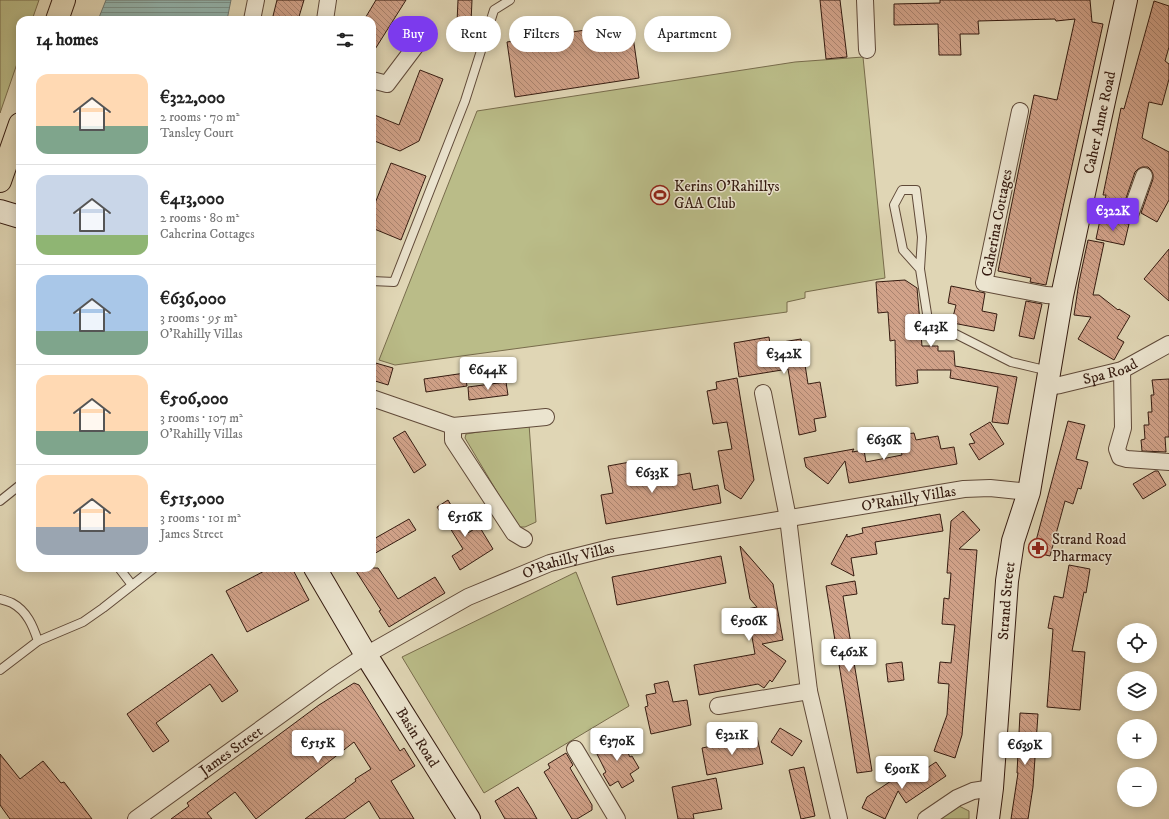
<!DOCTYPE html>
<html lang="en">
<head>
<meta charset="utf-8">
<style>
	body { margin:0; font-family:"IM FELL DW Pica",serif; background:#f6f6f6; color:#222; height:100vh; display:flex; flex-direction:column; font-size:15px; white-space:nowrap }
	* { box-sizing:border-box; margin:0 }
	p { font-size:13px; color:#767676 }
	.icon { flex:none; width:22px; height:22px; fill:none; stroke:currentColor; stroke-width:2; stroke-linecap:round; stroke-linejoin:round }
	.map { position:relative; flex:1; overflow:hidden }
	.side { position:absolute; left:16px; top:16px; width:360px; height:556px; display:flex; flex-direction:column; background:#fff; border-radius:12px; box-shadow:0 2px 10px #0003 }
	.side>* { flex:none }
	.guide { position:absolute; left:388px; top:16px; width:380px; height:36px; display:flex; gap:8px }
	.controls { position:absolute; left:1117px; top:623px; display:grid; gap:8px }
	.controls a { display:grid; place-items:center; width:40px; height:40px; border-radius:50%; background:#fff; box-shadow:0 2px 10px #0003; font-size:20px }
	.price { position:absolute; translate:-50% -34px; padding:0 9px; border-radius:4px; background:#fff; color:#222; font-size:13px; line-height:26px; filter:drop-shadow(0 1px 2px #0008) }
	.price::after { content:''; position:absolute; left:50%; top:24px; width:12px; height:9px; margin-left:-6px; background:inherit; clip-path:polygon(0 0,100% 0,50% 100%) }
	.price.on { background:#7c3aed; color:#fff }
	ul { padding:0; list-style:none }
	li { display:flex; align-items:center; gap:12px; height:100px; padding:0 20px }
	li+li { border-top:1px solid #e0e0e0 }
	li span { display:grid; place-items:center; flex:none; width:112px; height:80px; border-radius:12px; color:#555 }
	li>.icon { margin-inline-start:auto }
	span .icon { width:48px; height:48px; fill:#fffc; stroke-width:1 }
	li b { font-size:17px }
	h2 { display:flex; justify-content:space-between; align-items:center; height:48px; padding:0 20px; font-size:17px }
	.tag { padding:0 14px; border-radius:18px; background:#fff; box-shadow:0 2px 10px #0003; font-size:14px; line-height:36px }
	.tag.on { background:#7c3aed; color:#fff }
	.map>svg:first-child { display:block }
</style>
</head>
<body>
<div class="map">
<svg width="1169" height="819" viewBox="0 0 1169 819">
	<defs>
		<pattern id="water-rules" width="6" height="5" patternUnits="userSpaceOnUse"><rect width="6" height="5" fill="#94b8b3"/><path d="M0 2.5h6" fill="none" stroke="#7a9590"/></pattern>
		<pattern id="building-back-hatch" width="6" height="6" patternUnits="userSpaceOnUse"><rect width="6" height="6" fill="#d1a289"/><path d="M-1 5l2 2M0 0l6 6M5-1l2 2" fill="none" stroke="#aa836f"/></pattern>
	</defs>
	<rect width="100%" height="100%" fill="#e0d6b5"/>
	<filter id="stains"><feTurbulence type="fractalNoise" baseFrequency=".005" numOctaves="4"/><feColorMatrix values="0 0 0 0 .2 0 0 0 0 .09 0 0 0 0 .02 0 0 0 .5 -.17"/></filter>
	<radialGradient id="worn" r=".72"><stop offset=".6" stop-color="#630" stop-opacity="0"/><stop offset="1" stop-color="#630" stop-opacity=".3"/></radialGradient>
	<!-- green -->
	<g fill="#babc88" stroke="#786c4c">
		<polygon points="0,0 39,0 32,20 20,20 20,55 0,113"/>
		<polygon points="863,57 885,278 805,292 805,298 787,302 787,312 395,365 379,360 477,111 795,62"/>
		<polygon points="529,424 536,522 525,527 518,527 465,438 466,434"/>
		<polygon points="576,572 629,706 484,793 402,657"/>
		<polygon points="957,805 969,811 969,819 939,819"/>
	</g>
	<!-- water -->
	<polygon fill="url(#water-rules)" stroke="#6e7972" points="106,0 231,0 227,20 98,20"/>
	<!-- building -->
	<g fill="url(#building-back-hatch)" stroke="#351b10">
		<polygon points="277,0 304,0 298,20 272,20"/>
		<polygon points="376,0 406,0 372,54 372,20 364,20"/>
		<polygon points="458,0 472,0 470,45 456,45"/>
		<polygon points="820,0 840,0 847,57 826,59"/>
		<polygon points="940,0 1090,0 1092,22 1103,24 1046,285 1030,282 1031,278 998,271 1034,95 1057,100 1075,19 1056,21 1055,19 978,21 979,34 960,34 961,55 939,55 938,24 894,25 894,4 940,3"/>
		<polygon points="1154,1 1169,6 1169,47 1165,61 1169,64 1169,79 1162,105 1149,102 1142,138 1169,152 1169,200 1157,222 1141,213 1153,179 1153,174 1151,170 1148,167 1142,167 1138,169 1135,172 1124,204 1105,201 1106,195 1103,195 1121,108 1124,109"/>
		<polygon points="631,23 639,78 515,97 507,42"/>
		<polygon points="420,70 443,79 419,141 400,151 372,140 372,114 399,125"/>
		<polygon points="391,163 426,176 401,240 372,228 372,211"/>
		<polygon points="1100,220 1129,224 1124,245 1096,239"/>
		<polygon points="1088,240 1104,243 1093,295 1099,295 1118,310 1119,309 1130,316 1117,338 1124,342 1114,360 1078,339 1091,317 1074,315 1079,282"/>
		<polygon points="1169,249 1169,301 1144,279"/>
		<polygon points="905,280 917,288 922,346 938,346 938,351 954,351 955,366 1017,377 1008,424 992,422 998,387 950,378 951,370 917,370 918,383 896,386 895,340 890,341 888,312 878,313 876,282"/>
		<polygon points="951,286 985,293 982,311 997,314 994,331 953,323 953,317 956,305 948,303"/>
		<polygon points="1026,301 1042,304 1034,339 1019,336"/>
		<polygon points="769,337 770,344 801,339 808,384 820,382 826,417 814,419 816,431 799,435 788,369 739,377 734,343"/>
		<polygon points="372,362 393,368 388,385 372,380"/>
		<polygon points="465,373 467,386 426,392 424,379"/>
		<polygon points="737,378 754,480 741,499 725,489 718,451 732,449 727,422 713,424 707,391 717,389 716,382"/>
		<polygon points="1169,379 1169,437 1165,437 1166,452 1142,451 1141,440 1145,439 1144,425 1149,425 1148,412 1152,412 1151,395 1154,395 1152,380"/>
		<polygon points="506,382 508,395 469,400 468,387"/>
		<polygon points="1068,421 1085,425 1076,459 1088,462 1081,489 1078,488 1073,504 1065,501 1050,556 1033,552"/>
		<polygon points="990,422 1004,444 979,460 969,444 975,443 970,434"/>
		<polygon points="405,431 426,465 414,473 393,438"/>
		<polygon points="914,433 916,440 938,436 941,449 954,447 957,464 849,483 845,461 828,484 806,467 804,458 854,449 852,452 864,450 866,462 902,455 899,435"/>
		<polygon points="630,462 631,472 655,467 657,479 690,473 693,490 718,485 721,503 606,524 601,495 613,493 608,466"/>
		<polygon points="1155,471 1158,471 1166,485 1143,499 1133,484"/>
		<polygon points="448,500 468,533 479,526 493,549 460,570 452,556 463,549 437,507"/>
		<polygon points="963,511 980,530 959,549 977,550 962,735 955,758 934,751 947,715 949,684 938,683 940,662 951,663 955,625 942,624 944,598 949,599 951,573 947,573 951,521"/>
		<polygon points="940,514 943,531 875,542 877,554 851,558 854,576 831,564 847,534 847,537 863,533 862,528"/>
		<polygon points="409,519 416,530 372,555 372,540"/>
		<polygon points="740,546 773,584 783,640 762,644 786,661 772,682 770,680 764,688 758,684 699,695 694,665 755,654 747,609 757,607 750,599"/>
		<polygon points="721,556 726,583 617,605 612,577"/>
		<polygon points="1069,565 1090,569 1086,593 1084,592 1072,651 1085,652 1080,710 1047,707 1053,629 1048,628 1054,596 1063,598"/>
		<polygon points="270,568 292,568 309,600 247,632 226,591"/>
		<polygon points="354,568 378,568 398,599 435,577 445,593 389,627 379,611 381,610"/>
		<polygon points="855,581 857,594 843,596 872,771 857,773 826,586"/>
		<polygon points="212,654 238,691 222,702 210,684 156,723 169,741 153,752 127,714"/>
		<polygon points="902,662 904,680 888,682 886,664"/>
		<polygon points="668,681 673,702 687,700 691,725 651,734 645,707 648,706 646,695 656,693 654,684"/>
		<polygon points="354,683 359,685 400,751 404,748 415,766 391,781 414,819 380,819 369,801 344,819 305,819 356,781 355,779 371,769 354,742 256,819 235,792 207,813 212,819 171,819 189,806 187,803 319,705"/>
		<polygon points="1020,713 1038,714 1033,787 1028,819 1011,819 1018,773 1017,773"/>
		<polygon points="780,728 802,741 792,756 771,742"/>
		<polygon points="619,736 630,757 632,756 639,768 630,774 634,781 622,788 618,781 610,786 603,774 606,772 594,748"/>
		<polygon points="757,737 763,764 707,775 702,748"/>
		<polygon points="566,753 573,765 570,768 592,805 592,810 577,819 572,819 544,772 550,768 548,764"/>
		<polygon points="0,754 20,779 43,761 61,783 64,782 92,819 10,819 0,805"/>
		<polygon points="936,762 946,776 906,803 898,791 885,819 862,808 867,797 909,769 901,785"/>
		<polygon points="804,767 815,816 801,819 789,770"/>
		<polygon points="716,778 722,809 693,814 694,819 678,819 672,787"/>
		<polygon points="518,787 531,808 537,819 505,819 495,801"/>
	</g>
	<g fill="none" stroke-linecap="round" stroke-linejoin="round">
		<defs>
			<g id="lane">
				<polyline points="920,269 922,237 916,190 902,190 894,205 903,250 920,269 928,320 1011,362 1049,371"/>
				<polyline points="372,281 394,282 465,101 494,10 510,0"/>
				<polyline points="0,501 20,485"/>
				<polyline points="119,568 132,585"/>
				<path d="M 0,599 C 4,600 8,601 12,603 C 27,611 33,626 38,641"/>
				<polyline points="0,670 38,641 83,622 103,608 154,568"/>
			</g>
			<g id="street">
				<polyline points="865,0 867,50"/>
				<polyline points="252,20 256,0"/>
				<polyline points="325,20 328,0"/>
				<polyline points="372,80 387,84 427,31"/>
				<polyline points="1020,111 984,283 1046,295 1062,296"/>
				<polyline points="1081,207 1130,215 1144,176"/>
				<polyline points="1122,370 1123,428 1117,449 1120,457 1127,459 1169,462"/>
				<path id="s1" d="M 1047,387 L 1060,385 L 1122,370 L 1169,344"/>
				<polyline points="763,393 788,518 809,691 839,819"/>
				<polyline points="372,398 453,426 546,417"/>
				<polyline points="453,426 453,440 514,533 524,539"/>
				<polyline points="718,706 809,691"/>
				<polyline points="575,749 617,819"/>
				<path id="s2" d="M 136,819 L 333,677 L 366,655 L 468,597 L 550,563 L 610,548 L 964,489 L 990,488 L 1029,492"/>
				<polyline points="926,819 957,798 973,791 992,788"/>
			</g>
			<g id="secondary">
				<polyline points="0,211 20,217"/>
				<path id="s3" d="M 315,568 L 366,655 L 469,819"/>
				<path id="s4" d="M 988,819 L 992,788 L 1007,581 L 1013,541 L 1029,492 L 1062,296 L 1081,207 L 1126,0"/>
			</g>
			<g id="primary">
				<polyline points="57,20 64,0"/>
				<polyline points="0,181 20,124"/>
			</g>
		</defs>
		<!-- lane casing -->
		<use href="#lane" stroke="#604a39" stroke-width="10"/>
		<!-- street casing -->
		<use href="#street" stroke="#604a39" stroke-width="18"/>
		<!-- secondary casing -->
		<use href="#secondary" stroke="#351b10" stroke-width="24"/>
		<!-- primary casing -->
		<use href="#primary" stroke="#351b10" stroke-width="24"/>
		<!-- lane -->
		<use href="#lane" stroke="#ebe4cf" stroke-width="8"/>
		<!-- street -->
		<use href="#street" stroke="#ebe4cf" stroke-width="16"/>
		<!-- secondary -->
		<use href="#secondary" stroke="#ebe4cf" stroke-width="22"/>
		<!-- primary -->
		<use href="#primary" stroke="#e0d6b5" stroke-width="22"/>
	</g>
	<!-- icons -->
	<defs>
		<symbol id="stadium-ring" viewBox="-11 -11 22 22"><circle r="9.5" fill="#ebe4cf" stroke="#8f2418" stroke-width="1.5"/><path d="M0-5a6.5 5 0 1 0 0 10a6.5 5 0 1 0 0-10ZM-3.5-1.8h7v3.6h-7Z" fill="#8f2418"/></symbol>
		<symbol id="pharmacy-ring" viewBox="-11 -11 22 22"><circle r="9.5" fill="#ebe4cf" stroke="#8f2418" stroke-width="1.5"/><path d="M-2-6h4v4h4v4h-4v4h-4v-4h-4v-4h4Z" fill="#8f2418"/></symbol>
	</defs>
	<g fill-rule="evenodd">
		<use href="#stadium-ring" x="649" y="184" width="22" height="22"/>
		<use href="#pharmacy-ring" x="1027" y="537" width="22" height="22"/>
	</g>
	<g text-anchor="middle" dominant-baseline="central" stroke-width="3" stroke-linejoin="round" paint-order="stroke">
		<!-- street labels -->
		<g font-size="15" fill="#351b10" stroke="#ebe4cf">
			<text stroke="none"><textPath href="#s4" startOffset="707">Caher Anne Road</textPath></text>
			<text transform="translate(997 223) rotate(-79)">Caherina Cottages</text>
			<text stroke="none"><textPath href="#s1" startOffset="65">Spa Road</textPath></text>
			<text stroke="none"><textPath href="#s2" startOffset="853">O'Rahilly Villas</textPath></text>
			<text stroke="none"><textPath href="#s2" startOffset="507">O'Rahilly Villas</textPath></text>
			<text stroke="none"><textPath href="#s4" startOffset="219">Strand Street</textPath></text>
			<text stroke="none"><textPath href="#s3" startOffset="198">Basin Road</textPath></text>
			<text stroke="none"><textPath href="#s2" startOffset="117">James Street</textPath></text>
		</g>
		<!-- poi labels -->
		<g font-size="15" fill="#351b10" stroke="#ebe4cf" text-anchor="start">
			<text x="674" y="186">Kerins O'Rahillys<tspan x="674" dy="17">GAA Club</tspan></text>
			<text x="1052" y="539">Strand Road<tspan x="1052" dy="17">Pharmacy</tspan></text>
		</g>
	</g>
	<rect width="100%" height="100%" filter="url(#stains)"/>
	<rect width="100%" height="100%" fill="url(#worn)"/>
</svg>
<div class="controls">
<a><svg class="icon" aria-label="locate" viewBox="0 0 24 24"><circle cx="12" cy="12" r="6"/><path d="M12 2v4M12 18v4M2 12h4M18 12h4"/></svg></a>
<a><svg class="icon" aria-label="layers" viewBox="0 0 24 24"><path d="M12 4l9 5-9 5-9-5zM3 14l9 5 9-5"/></svg></a>
<a>+</a>
<a>−</a>
</div>
<b class="price on" style="left:1113px;top:232px">€322K</b>
<b class="price" style="left:931px;top:348px">€413K</b>
<b class="price" style="left:784px;top:375px">€342K</b>
<b class="price" style="left:488px;top:391px">€644K</b>
<b class="price" style="left:884px;top:461px">€636K</b>
<b class="price" style="left:652px;top:494px">€633K</b>
<b class="price" style="left:465px;top:538px">€516K</b>
<b class="price" style="left:749px;top:642px">€506K</b>
<b class="price" style="left:849px;top:673px">€462K</b>
<b class="price" style="left:732px;top:756px">€321K</b>
<b class="price" style="left:617px;top:762px">€370K</b>
<b class="price" style="left:318px;top:764px">€515K</b>
<b class="price" style="left:1025px;top:766px">€639K</b>
<b class="price" style="left:902px;top:790px">€901K</b>
<div class="guide">
<a class="tag on">Buy</a>
<a class="tag">Rent</a>
<a class="tag">Filters</a>
<a class="tag">New</a>
<a class="tag">Apartment</a>
</div>
<section class="side">
<h2>14 homes<svg class="icon" aria-label="filters" viewBox="0 0 24 24"><path d="M4 7h16M4 17h16"/><circle cx="9" cy="7" r="2"/><circle cx="15" cy="17" r="2"/></svg></h2>
<ul>
<li><span style="background:linear-gradient(#ffd9b3 65%,#7fa58c 0)"><svg class="icon" aria-label="home" viewBox="0 0 24 24"><path d="M3 11l9-7 9 7M6 9v11h12V9"/></svg></span><div><b>€322,000</b><p>2 rooms · 70 m²</p><p>Tansley Court</p></div></li>
<li><span style="background:linear-gradient(#c9d6e8 75%,#8fb573 0)"><svg class="icon" aria-label="home" viewBox="0 0 24 24"><path d="M3 11l9-7 9 7M6 9v11h12V9"/></svg></span><div><b>€413,000</b><p>2 rooms · 80 m²</p><p>Caherina Cottages</p></div></li>
<li><span style="background:linear-gradient(#a9c7e8 70%,#7fa58c 0)"><svg class="icon" aria-label="home" viewBox="0 0 24 24"><path d="M3 11l9-7 9 7M6 9v11h12V9"/></svg></span><div><b>€636,000</b><p>3 rooms · 95 m²</p><p>O'Rahilly Villas</p></div></li>
<li><span style="background:linear-gradient(#ffd9b3 70%,#7fa58c 0)"><svg class="icon" aria-label="home" viewBox="0 0 24 24"><path d="M3 11l9-7 9 7M6 9v11h12V9"/></svg></span><div><b>€506,000</b><p>3 rooms · 107 m²</p><p>O'Rahilly Villas</p></div></li>
<li><span style="background:linear-gradient(#ffd9b3 65%,#9aa5b1 0)"><svg class="icon" aria-label="home" viewBox="0 0 24 24"><path d="M3 11l9-7 9 7M6 9v11h12V9"/></svg></span><div><b>€515,000</b><p>3 rooms · 101 m²</p><p>James Street</p></div></li>
</ul>
</section>
</div>
</body>
</html>
